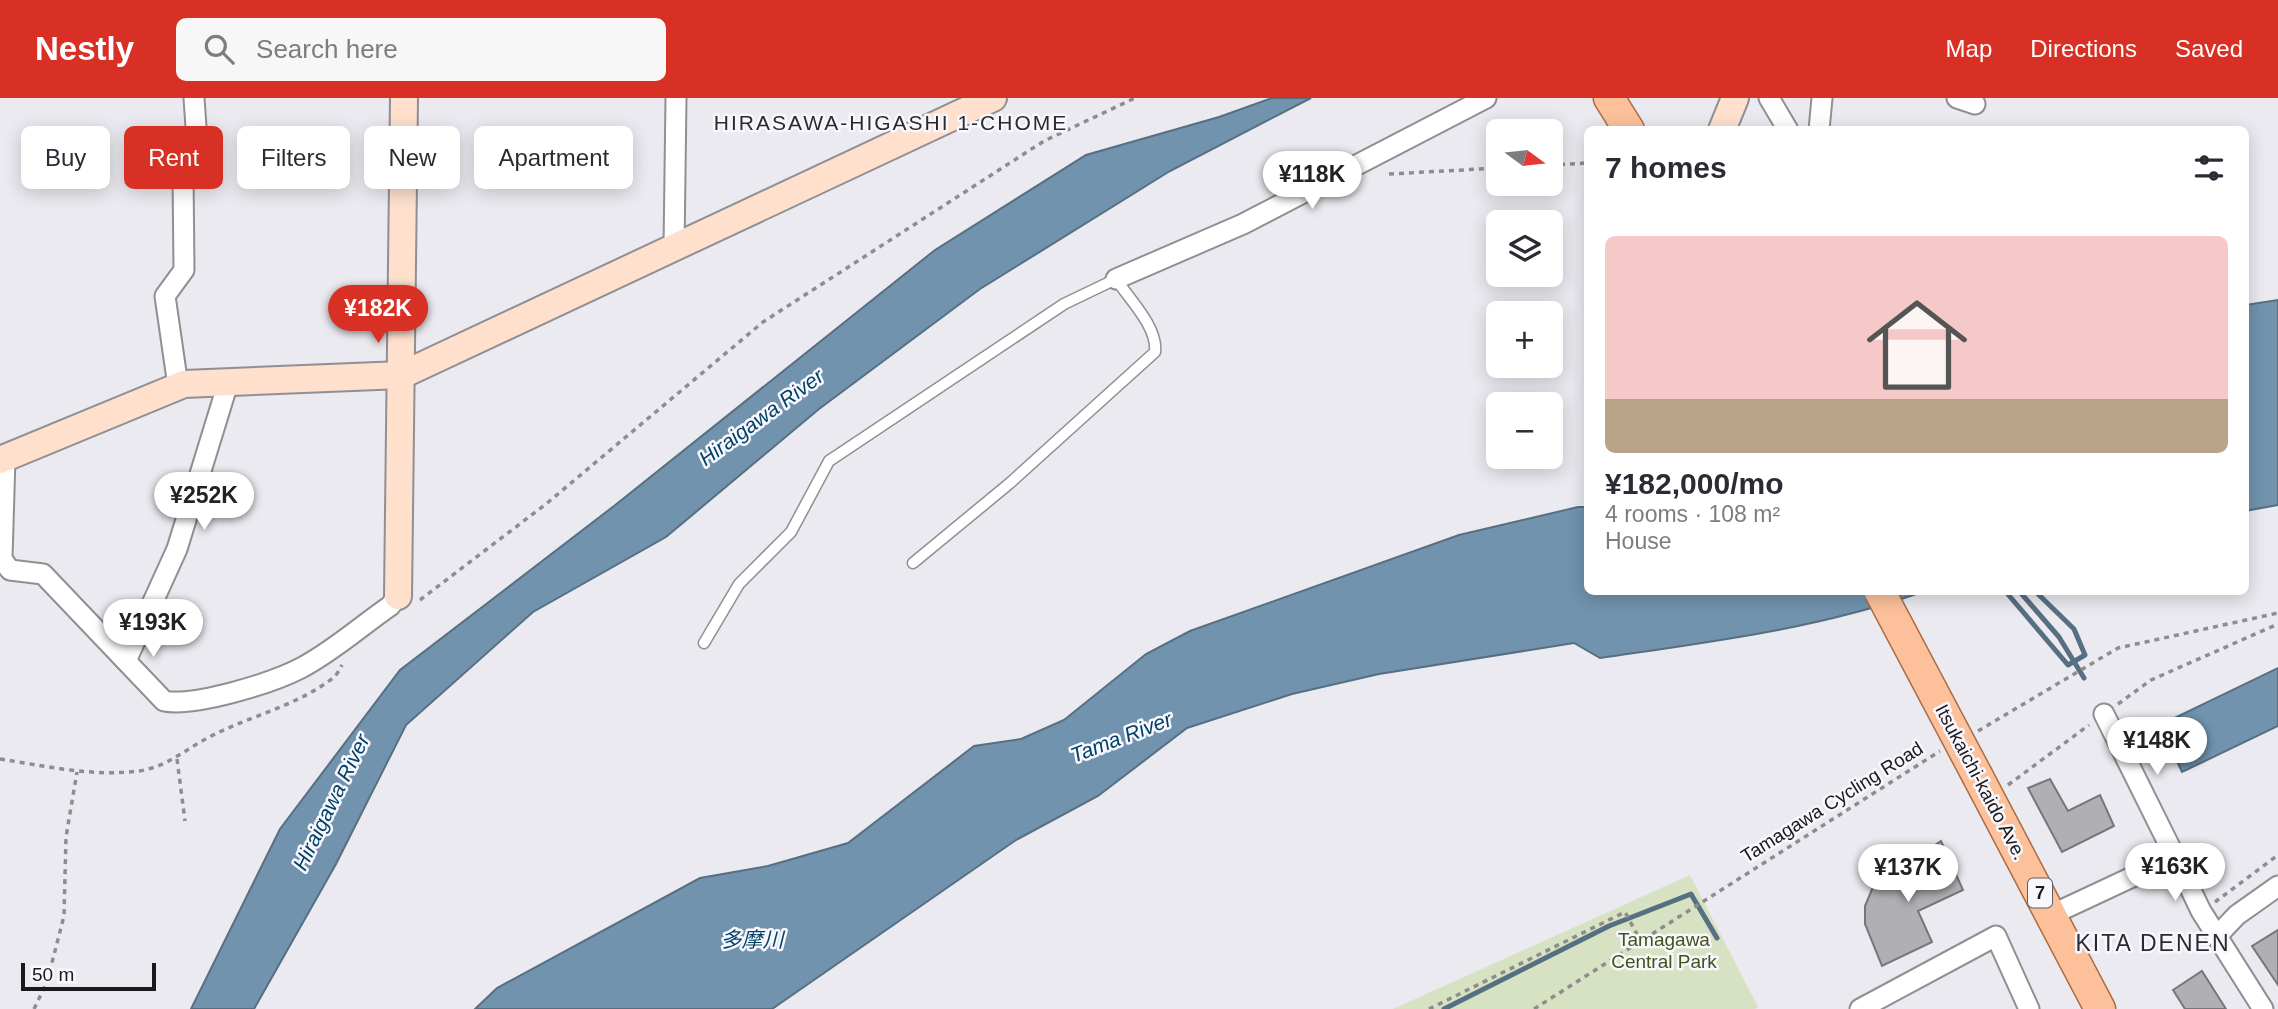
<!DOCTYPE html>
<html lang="en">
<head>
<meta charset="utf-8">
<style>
	body { margin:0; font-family:Helvetica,"Noto Sans JP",sans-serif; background:#f7f7f7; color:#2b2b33; height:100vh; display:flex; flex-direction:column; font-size:26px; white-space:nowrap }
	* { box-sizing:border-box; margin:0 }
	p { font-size:23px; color:#7c7c81 }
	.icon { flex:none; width:38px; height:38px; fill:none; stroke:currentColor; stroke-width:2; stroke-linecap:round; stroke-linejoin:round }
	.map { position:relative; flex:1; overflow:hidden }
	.panel { position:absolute; left:1584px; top:28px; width:665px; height:469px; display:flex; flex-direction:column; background:#fff; border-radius:10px; box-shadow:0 4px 18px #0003 }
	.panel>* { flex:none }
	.banner { position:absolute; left:21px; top:28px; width:665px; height:63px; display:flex; gap:14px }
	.needle { width:46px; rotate:105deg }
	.tools { position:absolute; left:1486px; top:21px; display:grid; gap:14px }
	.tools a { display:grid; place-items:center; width:77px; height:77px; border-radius:10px; background:#fff; box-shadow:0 4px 18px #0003; font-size:35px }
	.scale { position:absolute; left:21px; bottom:18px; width:135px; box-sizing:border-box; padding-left:7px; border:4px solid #1a1a1c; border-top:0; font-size:19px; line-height:24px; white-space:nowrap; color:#1a1a1c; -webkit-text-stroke:5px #f8f7fd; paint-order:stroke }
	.price { position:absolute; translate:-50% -60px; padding:0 16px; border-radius:24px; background:#fff; color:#222; font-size:23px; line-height:46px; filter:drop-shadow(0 2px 4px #0008) }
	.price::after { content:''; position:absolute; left:50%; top:42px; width:21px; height:16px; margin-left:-10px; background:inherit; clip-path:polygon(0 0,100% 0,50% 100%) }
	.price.active { background:#d93025; color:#fff }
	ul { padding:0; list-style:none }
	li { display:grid; align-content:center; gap:14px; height:371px; padding:0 21px }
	li span { display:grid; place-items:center; height:217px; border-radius:10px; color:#555 }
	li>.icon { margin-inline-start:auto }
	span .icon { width:126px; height:126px; fill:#fffc; stroke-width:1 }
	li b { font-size:30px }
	h2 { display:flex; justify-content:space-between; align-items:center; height:84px; padding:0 21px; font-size:30px }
	.pill { padding:0 24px; border-radius:10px; background:#fff; box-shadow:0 4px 18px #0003; font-size:24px; line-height:63px }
	.pill.active { background:#d93025; color:#fff }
	header { display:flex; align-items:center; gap:42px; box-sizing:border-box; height:98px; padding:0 35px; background:#d93025; color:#fff }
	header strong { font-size:33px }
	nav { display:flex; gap:38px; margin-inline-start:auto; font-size:24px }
	.search { width:490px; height:63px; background:#f7f7f7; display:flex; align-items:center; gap:18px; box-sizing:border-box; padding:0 24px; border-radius:10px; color:#7c7c81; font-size:26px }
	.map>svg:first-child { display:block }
</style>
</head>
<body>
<header>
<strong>Nestly</strong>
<div class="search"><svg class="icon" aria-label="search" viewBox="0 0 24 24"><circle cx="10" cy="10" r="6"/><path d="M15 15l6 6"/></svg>Search here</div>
<nav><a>Map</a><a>Directions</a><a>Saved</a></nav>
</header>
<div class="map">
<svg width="2278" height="911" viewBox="0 0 2278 911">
	<rect width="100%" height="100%" fill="#ebeaf0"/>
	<!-- green -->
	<polygon fill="#d6e2c1" points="1690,777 1758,909 1755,911 1393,911"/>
	<!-- water -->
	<g fill="#7193ae" stroke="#576f82" stroke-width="2">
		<polygon points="1272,0 1311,0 1170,73 980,191 819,311 666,439 533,514 406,627 336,766 254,911 191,911 280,731 400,572 614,408 935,152 1086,57 1219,19"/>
		<polygon points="2278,202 2278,407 2245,413 2245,207"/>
		<path d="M 1578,409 L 1587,409 L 1587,494 L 1922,494 C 1817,531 1709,544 1600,560 L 1574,545 L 1379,576 L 1292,596 L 1187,630 L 1098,698 L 1016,742 L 772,911 L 475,911 L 497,890 L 700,780 L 768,768 L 848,745 L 974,648 L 1021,641 L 1064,622 L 1146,556 L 1190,533 L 1459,437 Z"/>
		<polygon points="2278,570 2278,628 2182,674 2160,627"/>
	</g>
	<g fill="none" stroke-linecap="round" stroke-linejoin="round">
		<!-- stream -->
		<g stroke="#576f82" stroke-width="5">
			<polyline points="2006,494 2068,567 2085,557 2074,531 2036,494"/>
			<polyline points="2020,494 2059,539 2084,580"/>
			<polyline points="1444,911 1609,828 1691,796 1717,840"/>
		</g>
	</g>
	<!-- building -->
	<g fill="#b0afb4" stroke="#76767b" stroke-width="2">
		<polygon points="2050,681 2068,713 2100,697 2114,728 2062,754 2028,690"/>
		<polygon points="1941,743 1963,792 1918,813 1932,844 1882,868 1865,826 1865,808 1873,789"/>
		<polygon points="2278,832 2278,887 2252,848"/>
		<polygon points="2202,873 2226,911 2185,911 2173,892"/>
	</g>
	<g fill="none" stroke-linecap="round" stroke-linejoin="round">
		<defs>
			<path id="lane" d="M 704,545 L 739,486 L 791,434 L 829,363 L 1064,206 L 1116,181 C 1129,201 1158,229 1155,254 L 1010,385 L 913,465"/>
			<g id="street">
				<polyline points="1769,0 1788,32"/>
				<polyline points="1957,0 1975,6"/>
				<polyline points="1819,32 1822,0"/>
				<polyline points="674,151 676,0"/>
				<polyline points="1116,181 1243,126 1486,0"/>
				<polyline points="178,288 165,198 184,172 183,76 196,29 194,0"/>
				<path d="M 5,360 L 2,461 L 10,472 L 43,476 L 164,603 C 195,609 272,585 301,570 C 332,554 361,528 390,508 L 398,498"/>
				<polyline points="126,563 177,451 228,285"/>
				<polyline points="2104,616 2175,759"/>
				<polyline points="2051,817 2175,759 2201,813 2263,911"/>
				<polyline points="2217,838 2237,817 2278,788"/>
				<polyline points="1860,911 1996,838 2029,911"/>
			</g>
			<g id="secondary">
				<polyline points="1722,32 1735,0"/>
				<polyline points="0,362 184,286 402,277 993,0"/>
				<polyline points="398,498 404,0"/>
			</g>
			<g id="primary">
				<polyline points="1609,0 1629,32"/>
				<polyline points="1978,679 2100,911"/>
			</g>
		</defs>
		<!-- lane casing -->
		<use href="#lane" stroke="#8f8f94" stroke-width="13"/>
		<!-- street casing -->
		<use href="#street" stroke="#8f8f94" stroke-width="23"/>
		<!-- secondary casing -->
		<use href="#secondary" stroke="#8f8f94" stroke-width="30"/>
		<!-- primary casing -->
		<use href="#primary" stroke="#ac6c44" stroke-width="33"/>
		<!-- path -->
		<g stroke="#8d8c90" stroke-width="3.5" stroke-dasharray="5 5" stroke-linecap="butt">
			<polyline points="1550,67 1587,65"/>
			<polyline points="1389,76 1498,70"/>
			<polyline points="420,502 546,406 763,224 1044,43 1135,0"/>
			<polyline points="2118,606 2151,582 2278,526"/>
			<polyline points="1978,633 2118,550 2278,515"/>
			<path d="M 0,661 C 45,668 93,679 139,673 C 165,669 181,655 202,643 C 244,619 294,610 333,580 C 337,577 339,572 342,567"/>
			<polyline points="177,661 185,723"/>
			<polyline points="2008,687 2089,627"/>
			<polyline points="2215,804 2278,757"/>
			<polyline points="34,911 47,884 64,818 66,739 77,674"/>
			<polyline points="1429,911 1625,814 1640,842"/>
			<polyline points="1534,911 1940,653"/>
		</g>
		<!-- lane -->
		<use href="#lane" stroke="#fff" stroke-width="10"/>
		<!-- street -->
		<use href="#street" stroke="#fff" stroke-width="19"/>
		<!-- secondary -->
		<use href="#secondary" stroke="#fee0cd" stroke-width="26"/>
		<!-- primary -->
		<use href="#primary" stroke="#fcc19b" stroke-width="30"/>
		<defs>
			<polyline id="primary-bridge" points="1880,494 1978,679"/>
		</defs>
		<!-- primary-bridge casing -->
		<use href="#primary-bridge" stroke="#ac6c44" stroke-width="33" stroke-linecap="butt"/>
		<!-- primary-bridge -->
		<use href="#primary-bridge" stroke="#fcc19b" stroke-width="30"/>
	</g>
	<g text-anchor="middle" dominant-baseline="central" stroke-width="5" stroke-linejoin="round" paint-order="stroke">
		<!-- shield labels -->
		<rect fill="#f8f7fd" stroke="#5d5c60" stroke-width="2" x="2028" y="780.5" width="24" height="29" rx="5"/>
		<g font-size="18" font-weight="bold" fill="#1a1a1c">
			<text x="2040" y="795">7</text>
		</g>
		<!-- street labels -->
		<g font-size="19" fill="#1a1a1c" stroke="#f8f7fd">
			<text transform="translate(1981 684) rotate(62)">Itsukaichi-kaido Ave.</text>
			<text transform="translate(1832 704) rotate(-32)">Tamagawa Cycling Road</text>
		</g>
		<!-- park labels -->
		<g font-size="19" fill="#42541a" stroke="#f8f7fd">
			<text x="1664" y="841">Tamagawa<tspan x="1664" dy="22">Central Park</tspan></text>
		</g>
		<!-- neighbourhood labels -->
		<g font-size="21" letter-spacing="2" fill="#2b2b2f" stroke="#f8f7fd">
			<text x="891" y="24">HIRASAWA-HIGASHI 1-CHOME</text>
		</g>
		<!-- water labels -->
		<g font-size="21" font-style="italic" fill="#004266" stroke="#f8f7fd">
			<text transform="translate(761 319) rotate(-36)">Hiraigawa River</text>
			<text transform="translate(1121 639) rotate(-21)">Tama River</text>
			<text transform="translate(331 704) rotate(-64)">Hiraigawa River</text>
			<text x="752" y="841">多摩川</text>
		</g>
		<!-- quarter labels -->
		<g font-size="23" letter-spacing="2" fill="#2b2b2f" stroke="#f8f7fd">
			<text x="2153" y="845">KITA DENEN</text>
		</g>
	</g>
</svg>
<div class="tools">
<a><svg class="needle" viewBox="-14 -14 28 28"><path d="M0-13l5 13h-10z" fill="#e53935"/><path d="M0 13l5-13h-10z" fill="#7c7c81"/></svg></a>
<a><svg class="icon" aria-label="layers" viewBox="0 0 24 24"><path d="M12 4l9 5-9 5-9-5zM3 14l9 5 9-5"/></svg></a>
<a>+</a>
<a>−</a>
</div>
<div class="scale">50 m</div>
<b class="price" style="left:1312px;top:113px">¥118K</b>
<b class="price active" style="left:378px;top:247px">¥182K</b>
<b class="price" style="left:204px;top:434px">¥252K</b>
<b class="price" style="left:153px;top:561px">¥193K</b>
<b class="price" style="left:2157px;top:679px">¥148K</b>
<b class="price" style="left:2175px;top:805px">¥163K</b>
<b class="price" style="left:1908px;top:806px">¥137K</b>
<div class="banner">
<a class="pill">Buy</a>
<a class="pill active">Rent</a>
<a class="pill">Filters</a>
<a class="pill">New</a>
<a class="pill">Apartment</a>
</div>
<section class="panel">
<h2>7 homes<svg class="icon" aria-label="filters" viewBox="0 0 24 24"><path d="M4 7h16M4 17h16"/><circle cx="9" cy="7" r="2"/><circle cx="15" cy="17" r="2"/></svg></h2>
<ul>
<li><span style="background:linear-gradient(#f6c9c9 75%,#b9a48a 0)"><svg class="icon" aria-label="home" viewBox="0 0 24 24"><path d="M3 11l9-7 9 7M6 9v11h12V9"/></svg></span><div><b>¥182,000/mo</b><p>4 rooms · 108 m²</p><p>House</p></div></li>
</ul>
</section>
</div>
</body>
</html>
